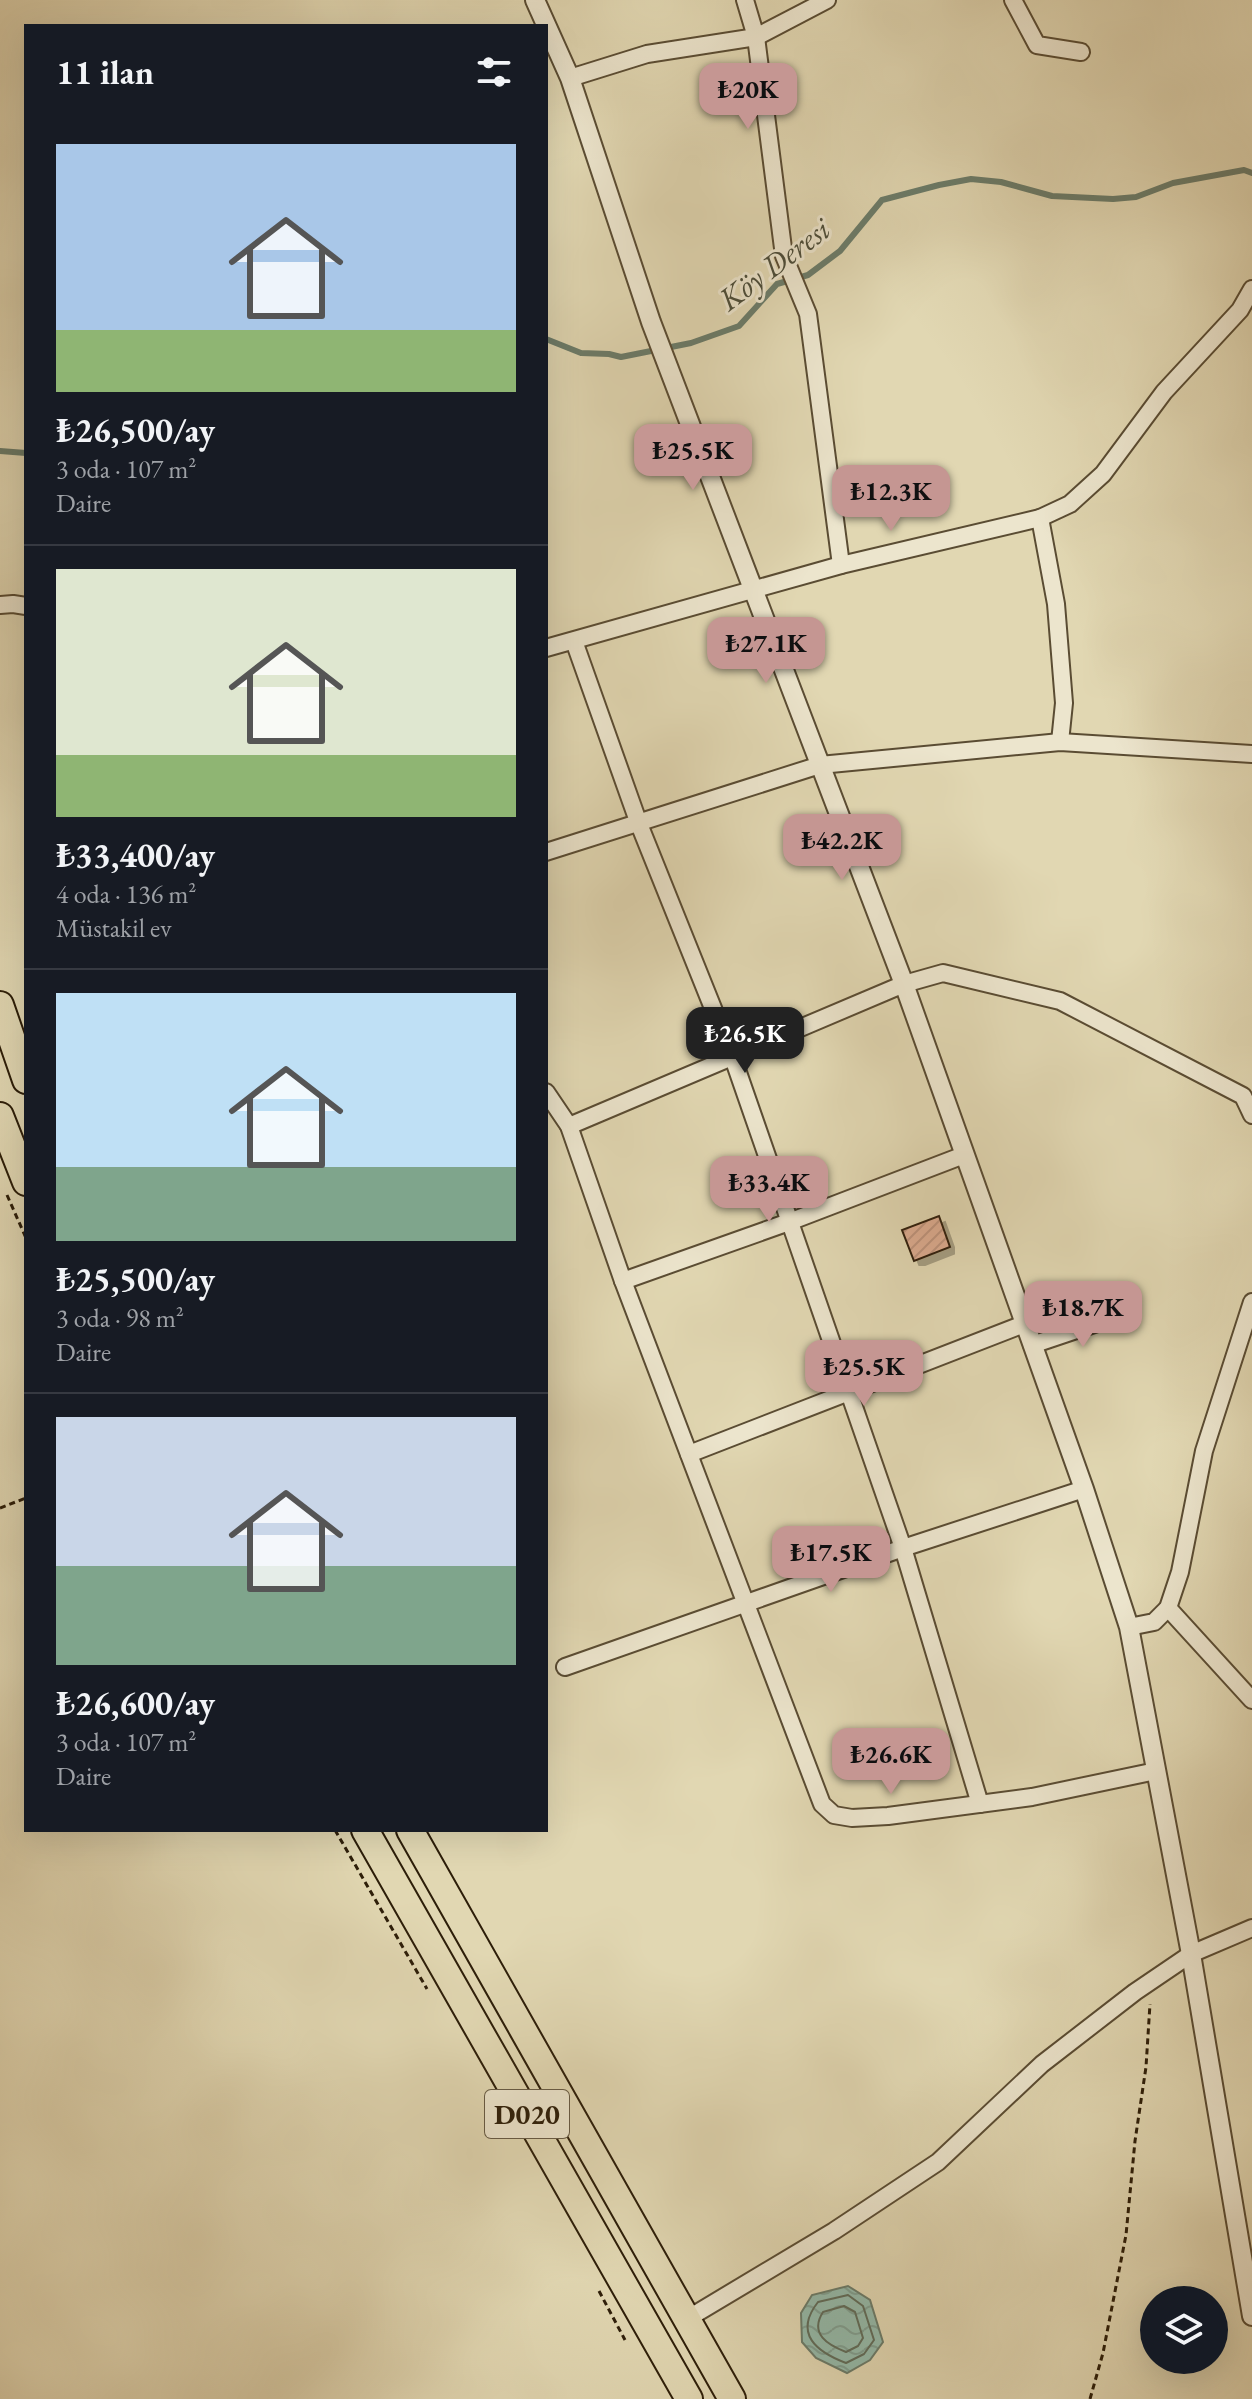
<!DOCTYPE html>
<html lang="tr">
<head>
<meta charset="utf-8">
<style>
	body { margin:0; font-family:"EB Garamond",serif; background:#20242c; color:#f1f3f6; height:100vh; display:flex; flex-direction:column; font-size:30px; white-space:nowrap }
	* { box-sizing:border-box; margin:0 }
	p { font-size:26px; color:#9ea1a6 }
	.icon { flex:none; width:44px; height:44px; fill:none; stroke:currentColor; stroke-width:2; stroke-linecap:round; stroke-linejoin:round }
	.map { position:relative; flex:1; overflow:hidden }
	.panel { position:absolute; left:24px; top:24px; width:524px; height:1808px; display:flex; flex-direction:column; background:#171b24; border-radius:0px; box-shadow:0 8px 32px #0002 }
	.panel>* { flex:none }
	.tools { position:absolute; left:1140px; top:2286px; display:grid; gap:16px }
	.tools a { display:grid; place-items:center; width:88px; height:88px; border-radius:50%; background:#171b24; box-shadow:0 8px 32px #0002; font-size:40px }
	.price { position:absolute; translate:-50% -68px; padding:0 18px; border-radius:16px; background:#c59692; color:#111; font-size:26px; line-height:52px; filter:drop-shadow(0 2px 4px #0008) }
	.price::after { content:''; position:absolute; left:50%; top:48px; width:24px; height:18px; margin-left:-12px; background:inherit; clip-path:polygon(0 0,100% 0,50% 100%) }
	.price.current { background:#222; color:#fff }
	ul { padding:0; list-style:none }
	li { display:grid; align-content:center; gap:16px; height:424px; padding:0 32px }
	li+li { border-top:2px solid #363941 }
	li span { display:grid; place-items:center; height:248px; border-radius:0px; color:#555 }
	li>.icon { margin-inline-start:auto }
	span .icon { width:144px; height:144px; fill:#fffc; stroke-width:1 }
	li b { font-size:34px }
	h2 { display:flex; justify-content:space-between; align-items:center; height:96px; padding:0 32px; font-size:34px }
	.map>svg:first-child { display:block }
</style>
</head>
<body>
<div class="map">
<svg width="1252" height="2399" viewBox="0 0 1252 2399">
	<defs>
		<pattern id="water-waves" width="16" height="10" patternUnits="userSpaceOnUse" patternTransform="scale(2)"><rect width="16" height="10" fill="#94baaa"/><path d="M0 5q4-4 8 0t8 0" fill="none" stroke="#809f91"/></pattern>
		<pattern id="building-hatch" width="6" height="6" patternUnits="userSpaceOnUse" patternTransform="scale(2)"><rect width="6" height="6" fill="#dead92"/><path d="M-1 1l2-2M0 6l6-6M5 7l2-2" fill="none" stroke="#bf947d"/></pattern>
		<filter id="shadow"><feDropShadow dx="6" dy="6" stdDeviation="0" flood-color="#0004"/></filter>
	</defs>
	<rect width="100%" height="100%" fill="#e1d7b2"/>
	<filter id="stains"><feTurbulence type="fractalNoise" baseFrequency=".0025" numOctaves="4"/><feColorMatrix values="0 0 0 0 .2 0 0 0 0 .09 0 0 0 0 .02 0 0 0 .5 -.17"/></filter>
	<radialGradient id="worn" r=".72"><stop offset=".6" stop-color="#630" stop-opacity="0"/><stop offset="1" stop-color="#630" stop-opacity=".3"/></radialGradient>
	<!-- water -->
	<polygon fill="url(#water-waves)" stroke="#6b7c6a" stroke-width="2" points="848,2286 870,2300 883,2342 870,2360 847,2373 816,2358 802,2342 801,2313 812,2295"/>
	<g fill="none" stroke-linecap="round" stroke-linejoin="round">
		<!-- shore -->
		<g stroke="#606c5a" stroke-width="2">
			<path d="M 848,2295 L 863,2306 L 874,2340 L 864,2354 L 846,2363 C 817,2352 793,2334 818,2302 Z"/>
			<path d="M 844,2306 L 855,2312 L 863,2338 L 858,2346 L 846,2352 C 828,2345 809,2334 823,2312 Z"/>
		</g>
		<!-- stream -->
		<g stroke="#6b7c6a" stroke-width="6">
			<polyline points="546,339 581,353 609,354 621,357 691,343 739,326 777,284 808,275 840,251 882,200 939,185 971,179 1001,182 1052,196 1113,199 1136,197 1173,183 1244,170 1252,173"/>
			<polyline points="0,451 26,453"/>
		</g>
	</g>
	<!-- building -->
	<polygon fill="url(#building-hatch)" stroke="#2d1e09" stroke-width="2" filter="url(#shadow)" points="939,1216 950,1247 914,1261 902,1230"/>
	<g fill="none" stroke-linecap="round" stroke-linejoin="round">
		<defs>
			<g id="minor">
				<polyline points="745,0 756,37 784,256 808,314 841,565"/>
				<polyline points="1013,0 1037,45 1081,52"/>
				<polyline points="570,78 647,54 756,37 827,0"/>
				<polyline points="0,605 13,604 26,606"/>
				<polyline points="574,641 639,824 733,1058 903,1548 980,1804"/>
				<polyline points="546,648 841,565 1040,518"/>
				<polyline points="1060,742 1064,703 1056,604 1040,518 1070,504 1103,474 1164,392 1240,310 1252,289"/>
				<polyline points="546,852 820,765 1060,742 1252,754"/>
				<polyline points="546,1092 569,1126 623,1281 822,1804 834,1815 852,1818 888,1816 1032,1797 1156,1771"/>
				<polyline points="569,1126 904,984 943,973 1060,1001 1243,1096 1252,1115"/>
				<polyline points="623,1281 789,1222 964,1155"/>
				<polyline points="1032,1345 1121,1315"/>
				<polyline points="689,1454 1024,1324"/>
				<polyline points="1168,1608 1252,1700"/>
				<polyline points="1129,1627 1154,1622 1168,1608 1180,1572 1204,1451 1252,1302"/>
				<polyline points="565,1667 903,1548 1084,1489"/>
				<polyline points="687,2319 834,2231 938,2162 1042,2064 1135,1992 1191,1954 1252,1928"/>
			</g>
			<polyline id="tertiary" points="535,0 570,78 651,322 904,984 1084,1489 1129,1627 1191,1954 1252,2316"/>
			<g id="trunk">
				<polyline points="0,1005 26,1080"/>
				<polyline points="0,1116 26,1182"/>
				<polyline points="365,1830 689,2399"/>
				<polyline points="410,1830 732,2399"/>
			</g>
		</defs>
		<!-- minor casing -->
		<use href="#minor" stroke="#5a4c33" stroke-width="20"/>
		<!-- tertiary casing -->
		<use href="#tertiary" stroke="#5a4c33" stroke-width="22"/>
		<!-- trunk casing -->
		<use href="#trunk" stroke="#2d1e09" stroke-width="30"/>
		<!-- path -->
		<g stroke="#2d1e09" stroke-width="3" stroke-dasharray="6 4" stroke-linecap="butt">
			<polyline points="7,1195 26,1238"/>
			<polyline points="0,1508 26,1498"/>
			<polyline points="335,1830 427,1989"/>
			<polyline points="599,2291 625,2340"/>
			<polyline points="1090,2399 1103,2353 1126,2235 1135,2141 1146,2067 1150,2004"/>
		</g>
		<!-- minor -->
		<use href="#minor" stroke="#ece5cd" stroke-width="16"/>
		<!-- tertiary -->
		<use href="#tertiary" stroke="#ece5cd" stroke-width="18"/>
		<!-- trunk -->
		<use href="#trunk" stroke="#e1d7b2" stroke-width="26"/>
	</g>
	<g text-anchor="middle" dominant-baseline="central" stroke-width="6" stroke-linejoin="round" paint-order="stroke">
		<!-- shield labels -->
		<rect fill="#ece5cd" stroke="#665a44" stroke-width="2" x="485" y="2090" width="84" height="48" rx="6"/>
		<g font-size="28" font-weight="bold" fill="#2d1e09">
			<text x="527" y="2114">D020</text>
		</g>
		<!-- water labels -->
		<g font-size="32" font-style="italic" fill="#4c4d39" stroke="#ece5cd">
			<text transform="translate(774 264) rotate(-37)">Köy Deresi</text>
		</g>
	</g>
	<rect width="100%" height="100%" filter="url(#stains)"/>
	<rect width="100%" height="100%" fill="url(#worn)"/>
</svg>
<div class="tools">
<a><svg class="icon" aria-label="layers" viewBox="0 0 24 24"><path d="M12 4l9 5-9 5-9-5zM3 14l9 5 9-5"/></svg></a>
</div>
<b class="price" style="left:748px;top:131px">₺20K</b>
<b class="price" style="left:693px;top:492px">₺25.5K</b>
<b class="price" style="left:891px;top:533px">₺12.3K</b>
<b class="price" style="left:766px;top:685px">₺27.1K</b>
<b class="price" style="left:842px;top:882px">₺42.2K</b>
<b class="price current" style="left:745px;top:1075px">₺26.5K</b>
<b class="price" style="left:769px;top:1224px">₺33.4K</b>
<b class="price" style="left:1083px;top:1349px">₺18.7K</b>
<b class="price" style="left:864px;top:1408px">₺25.5K</b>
<b class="price" style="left:831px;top:1594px">₺17.5K</b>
<b class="price" style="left:891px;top:1796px">₺26.6K</b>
<section class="panel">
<h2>11 ilan<svg class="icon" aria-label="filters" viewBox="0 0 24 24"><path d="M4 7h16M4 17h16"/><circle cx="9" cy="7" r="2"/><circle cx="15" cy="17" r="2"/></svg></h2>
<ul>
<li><span style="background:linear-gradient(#a9c7e8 75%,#8fb573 0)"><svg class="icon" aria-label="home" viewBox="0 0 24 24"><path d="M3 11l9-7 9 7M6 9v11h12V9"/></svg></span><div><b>₺26,500/ay</b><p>3 oda · 107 m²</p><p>Daire</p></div></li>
<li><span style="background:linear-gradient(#dfe7d0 75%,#8fb573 0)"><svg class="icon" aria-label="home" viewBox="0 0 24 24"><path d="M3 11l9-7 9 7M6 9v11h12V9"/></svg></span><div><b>₺33,400/ay</b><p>4 oda · 136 m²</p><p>Müstakil ev</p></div></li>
<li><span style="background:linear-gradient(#bfe0f5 70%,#7fa58c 0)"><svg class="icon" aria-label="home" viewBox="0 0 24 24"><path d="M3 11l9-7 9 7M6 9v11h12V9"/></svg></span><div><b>₺25,500/ay</b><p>3 oda · 98 m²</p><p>Daire</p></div></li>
<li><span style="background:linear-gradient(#c9d6e8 60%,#7fa58c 0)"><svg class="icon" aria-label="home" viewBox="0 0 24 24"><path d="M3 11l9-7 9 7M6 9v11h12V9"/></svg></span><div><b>₺26,600/ay</b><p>3 oda · 107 m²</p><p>Daire</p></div></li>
</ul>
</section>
</div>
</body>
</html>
